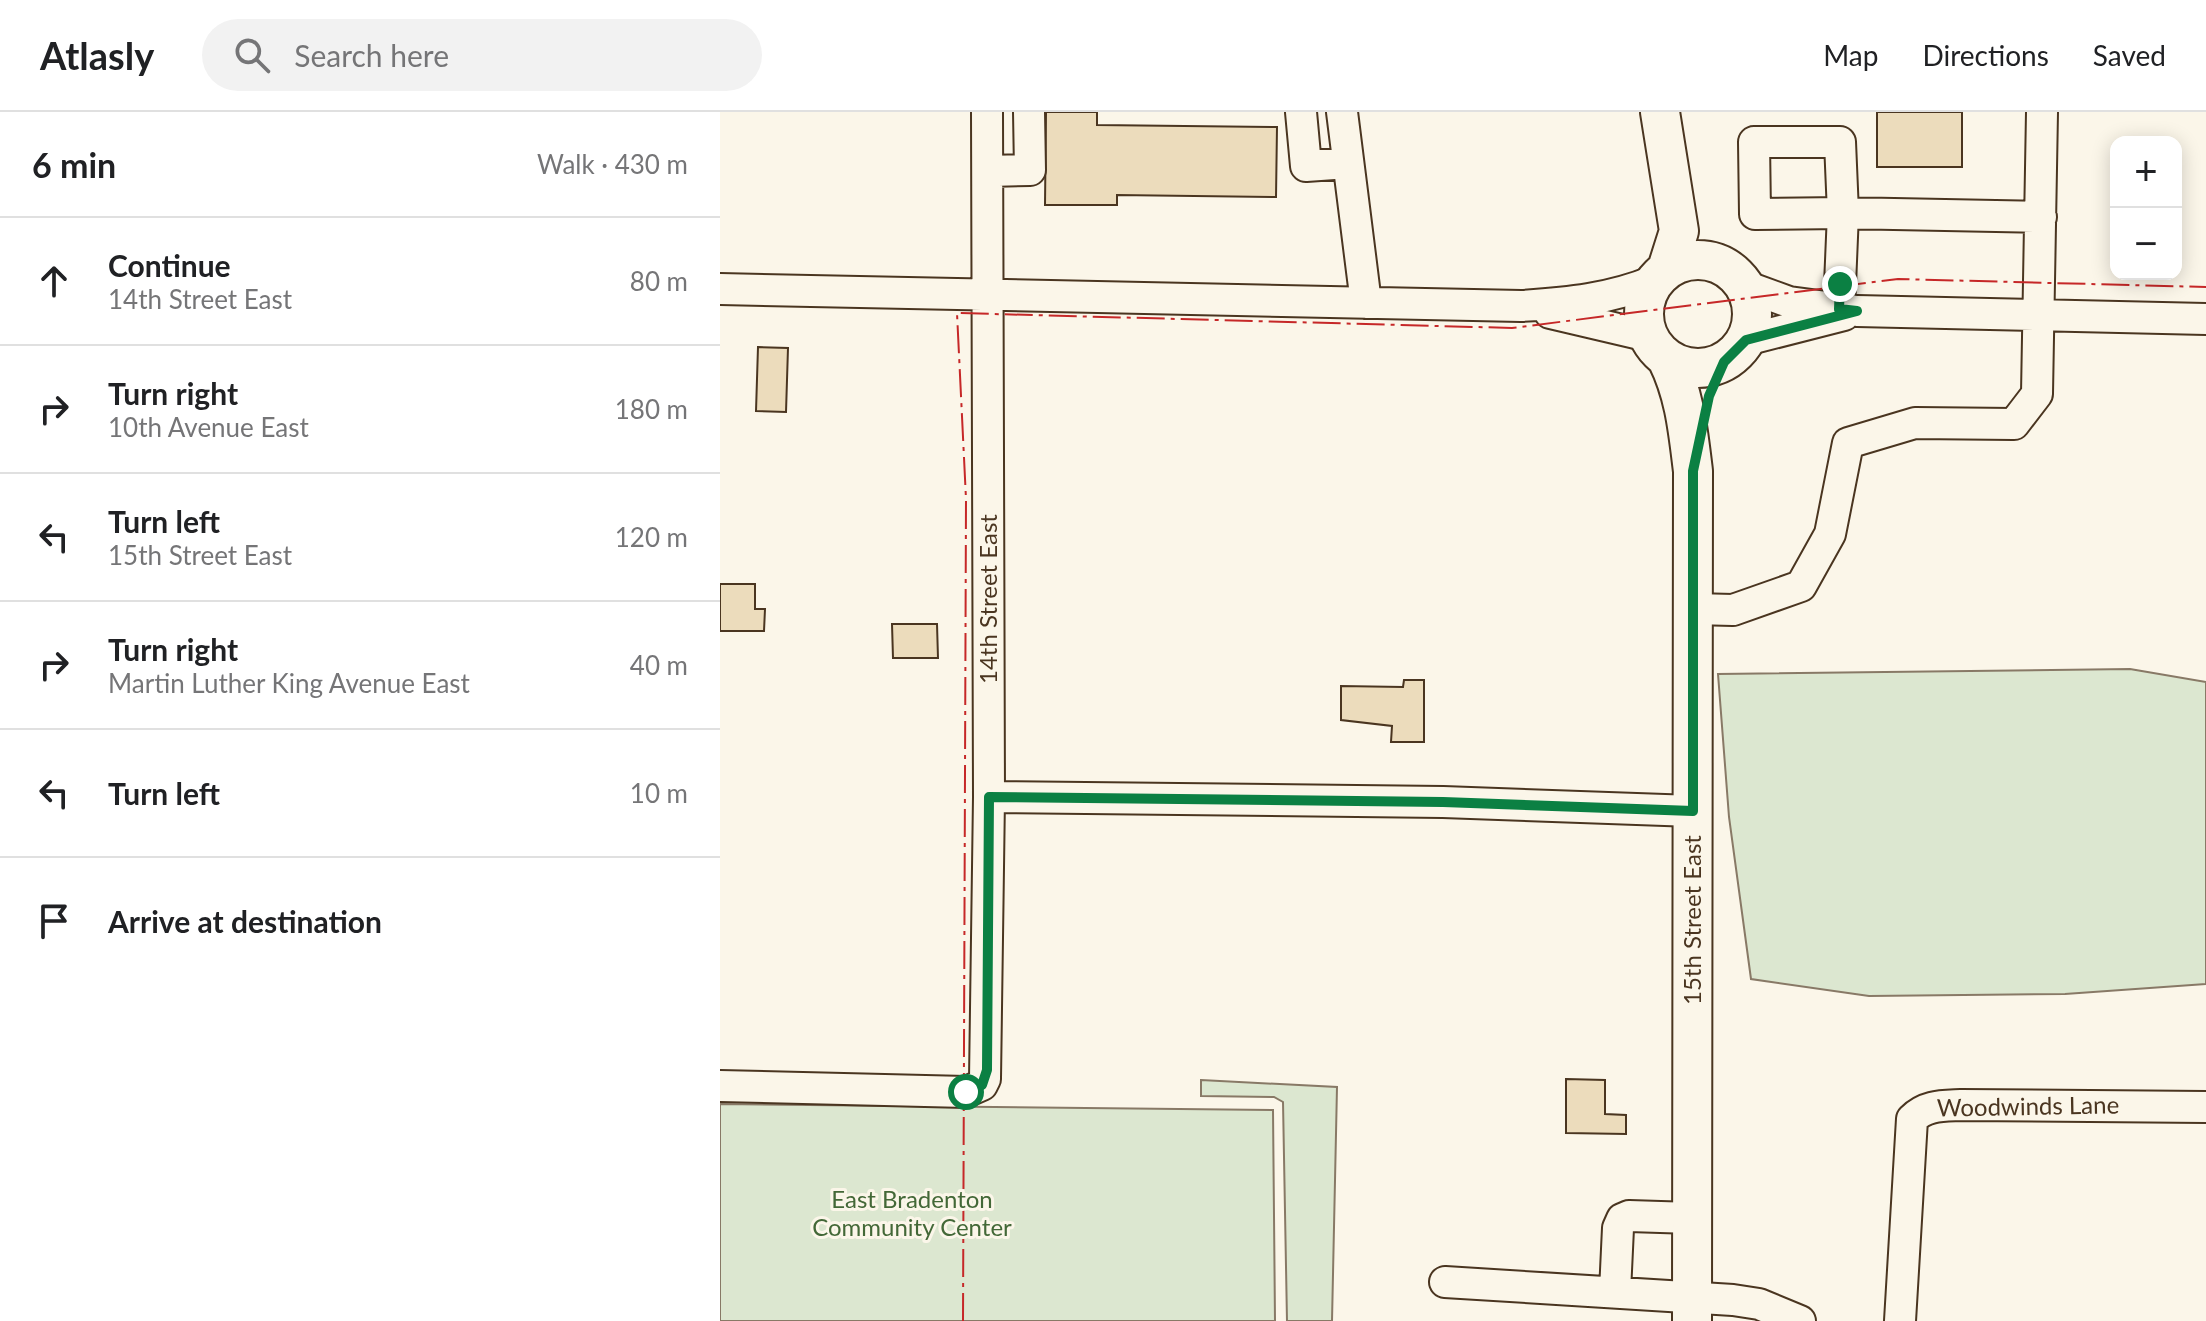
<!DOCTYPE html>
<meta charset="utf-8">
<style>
:root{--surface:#fff;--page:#f2f2f2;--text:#202124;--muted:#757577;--line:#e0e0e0}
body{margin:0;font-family:Lato,sans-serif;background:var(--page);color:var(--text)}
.controls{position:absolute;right:24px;top:24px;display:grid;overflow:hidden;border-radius:16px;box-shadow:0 4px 20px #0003}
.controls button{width:72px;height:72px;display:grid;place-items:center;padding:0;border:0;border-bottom:2px solid var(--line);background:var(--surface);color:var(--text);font:40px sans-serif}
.stop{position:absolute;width:24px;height:24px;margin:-18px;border:6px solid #0b8043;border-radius:50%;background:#fff}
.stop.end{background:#0b8043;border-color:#fff;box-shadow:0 2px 8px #0008}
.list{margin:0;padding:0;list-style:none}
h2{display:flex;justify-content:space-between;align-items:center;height:104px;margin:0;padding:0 32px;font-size:34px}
h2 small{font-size:26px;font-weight:400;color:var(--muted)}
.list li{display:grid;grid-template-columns:52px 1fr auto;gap:24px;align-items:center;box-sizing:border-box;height:128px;padding:0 32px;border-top:2px solid var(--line)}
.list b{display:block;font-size:30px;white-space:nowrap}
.list p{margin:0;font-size:26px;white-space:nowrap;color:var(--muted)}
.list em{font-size:26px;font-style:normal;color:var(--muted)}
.icon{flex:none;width:44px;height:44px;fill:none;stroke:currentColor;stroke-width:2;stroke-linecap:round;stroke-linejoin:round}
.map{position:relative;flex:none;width:1486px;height:1209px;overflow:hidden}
header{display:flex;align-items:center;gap:48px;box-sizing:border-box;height:112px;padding:0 40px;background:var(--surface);border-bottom:2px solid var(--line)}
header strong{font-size:38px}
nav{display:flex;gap:44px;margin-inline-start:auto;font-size:28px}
.search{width:560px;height:72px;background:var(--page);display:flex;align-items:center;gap:20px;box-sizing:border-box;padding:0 28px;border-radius:44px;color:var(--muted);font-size:30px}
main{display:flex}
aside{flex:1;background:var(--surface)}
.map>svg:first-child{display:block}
.green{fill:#dce7d0;stroke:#887966;stroke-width:2}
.building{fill:#ecdcbc;stroke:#4a3520;stroke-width:2}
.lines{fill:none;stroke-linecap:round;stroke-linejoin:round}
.minor-casing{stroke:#4a3520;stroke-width:34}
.major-casing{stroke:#4a3520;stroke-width:42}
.minor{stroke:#fbf6e9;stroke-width:30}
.major{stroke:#fbf6e9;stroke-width:38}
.power{stroke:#c62828;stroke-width:2;stroke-dasharray:28 6 4 6;stroke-linecap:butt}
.route{stroke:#0b8043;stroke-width:10}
.labels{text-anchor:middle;stroke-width:6;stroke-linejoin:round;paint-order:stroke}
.street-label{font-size:24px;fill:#4a3520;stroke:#fbf6e9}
.park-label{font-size:24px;fill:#436837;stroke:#fbf6e9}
</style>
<header>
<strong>Atlasly</strong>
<div class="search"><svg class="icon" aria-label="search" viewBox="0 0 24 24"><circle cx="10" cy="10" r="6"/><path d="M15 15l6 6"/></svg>Search here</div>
<nav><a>Map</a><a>Directions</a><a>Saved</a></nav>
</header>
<main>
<aside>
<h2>6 min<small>Walk · 430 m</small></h2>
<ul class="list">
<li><svg class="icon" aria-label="ahead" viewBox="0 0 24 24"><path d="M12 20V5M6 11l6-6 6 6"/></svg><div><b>Continue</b><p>14th Street East</p></div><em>80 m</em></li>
<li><svg class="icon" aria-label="right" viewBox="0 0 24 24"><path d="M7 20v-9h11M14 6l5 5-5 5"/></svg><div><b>Turn right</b><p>10th Avenue East</p></div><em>180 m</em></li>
<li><svg class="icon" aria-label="left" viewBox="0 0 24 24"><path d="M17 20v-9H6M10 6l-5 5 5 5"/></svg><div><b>Turn left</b><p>15th Street East</p></div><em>120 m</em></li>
<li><svg class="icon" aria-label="right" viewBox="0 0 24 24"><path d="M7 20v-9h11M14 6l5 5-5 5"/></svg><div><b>Turn right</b><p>Martin Luther King Avenue East</p></div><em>40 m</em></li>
<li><svg class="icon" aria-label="left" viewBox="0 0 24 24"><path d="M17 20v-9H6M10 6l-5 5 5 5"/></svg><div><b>Turn left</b></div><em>10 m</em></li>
<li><svg class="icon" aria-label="arrive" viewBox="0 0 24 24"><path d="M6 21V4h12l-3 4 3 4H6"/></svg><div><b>Arrive at destination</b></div></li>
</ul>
</aside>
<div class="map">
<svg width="1486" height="1209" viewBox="0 0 1486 1209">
<rect width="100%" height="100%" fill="#fbf6e9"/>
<path class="green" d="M1410,557L1486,570V872L1345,882L1149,884L1031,867L1009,705L998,562Z
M481,968L617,975L612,1209H567L563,990L554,985L481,984Z
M0,992L553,998L555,1209H0Z"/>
<path class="building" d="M326,0H377V13L557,15L556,85L397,83V93H325Z
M1157,0H1242V55H1157Z
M38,235L68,236L66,300L36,299Z
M0,472H35V497H45L44,519H0Z
M172,512H217L218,546H173Z
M684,568H704V630H671L672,614L621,608V574L683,575Z
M846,967L885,968V1002L906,1003V1022L846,1021Z"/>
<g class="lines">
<defs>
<path id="minor" d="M581,0L586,54L628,51
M622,0L646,191
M1034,30H1120L1123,101L1035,102Z
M268,59L310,58L309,0
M1025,174L1069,190L1137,199L1486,207
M0,177L801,194C848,191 890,187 934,169
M1119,197L1123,101L1321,105
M830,201L928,224
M1026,228L1124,203
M974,497L1013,498L1081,474L1110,422L1128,331L1195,311L1294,312L1317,282L1322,0
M269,685L723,690L973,699
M0,974L246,980L262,973L265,967L269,685L267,0
M725,1170L1013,1188L1039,1192L1080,1209
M895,1180L898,1116L902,1107L909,1104L972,1106
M1180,1209L1192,1007C1206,993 1222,994 1241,993L1486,995"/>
<path id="major" d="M940,0L959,119L947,157
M924 202a54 54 0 1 1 108 0a54 54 0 1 1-108 0Z
M947,247C965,283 968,319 973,359L972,1209"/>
</defs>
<use href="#minor" class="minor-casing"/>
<use href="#major" class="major-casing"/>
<use href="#minor" class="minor"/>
<use href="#major" class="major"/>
<path class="power" d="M243,1209L246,387L237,201L792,216L1178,167L1486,175"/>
</g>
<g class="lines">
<path class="route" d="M246,980L262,973L267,958L269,685L723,690L973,699V359L989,284L1004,250L1026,228L1137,199L1119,197L1120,172"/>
</g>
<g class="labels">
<g class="street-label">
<text transform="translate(269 487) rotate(-90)" y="8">14th Street East</text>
<text transform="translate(973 808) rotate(-90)" y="8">15th Street East</text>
<text transform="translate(1308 995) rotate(-1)" y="8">Woodwinds Lane</text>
</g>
<g class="park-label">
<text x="192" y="1096">East Bradenton<tspan x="192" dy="28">Community Center</tspan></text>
</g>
</g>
</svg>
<div class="controls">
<button>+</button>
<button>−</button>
</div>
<div class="stop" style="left:246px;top:980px"></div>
<div class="stop end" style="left:1120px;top:172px"></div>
</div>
</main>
